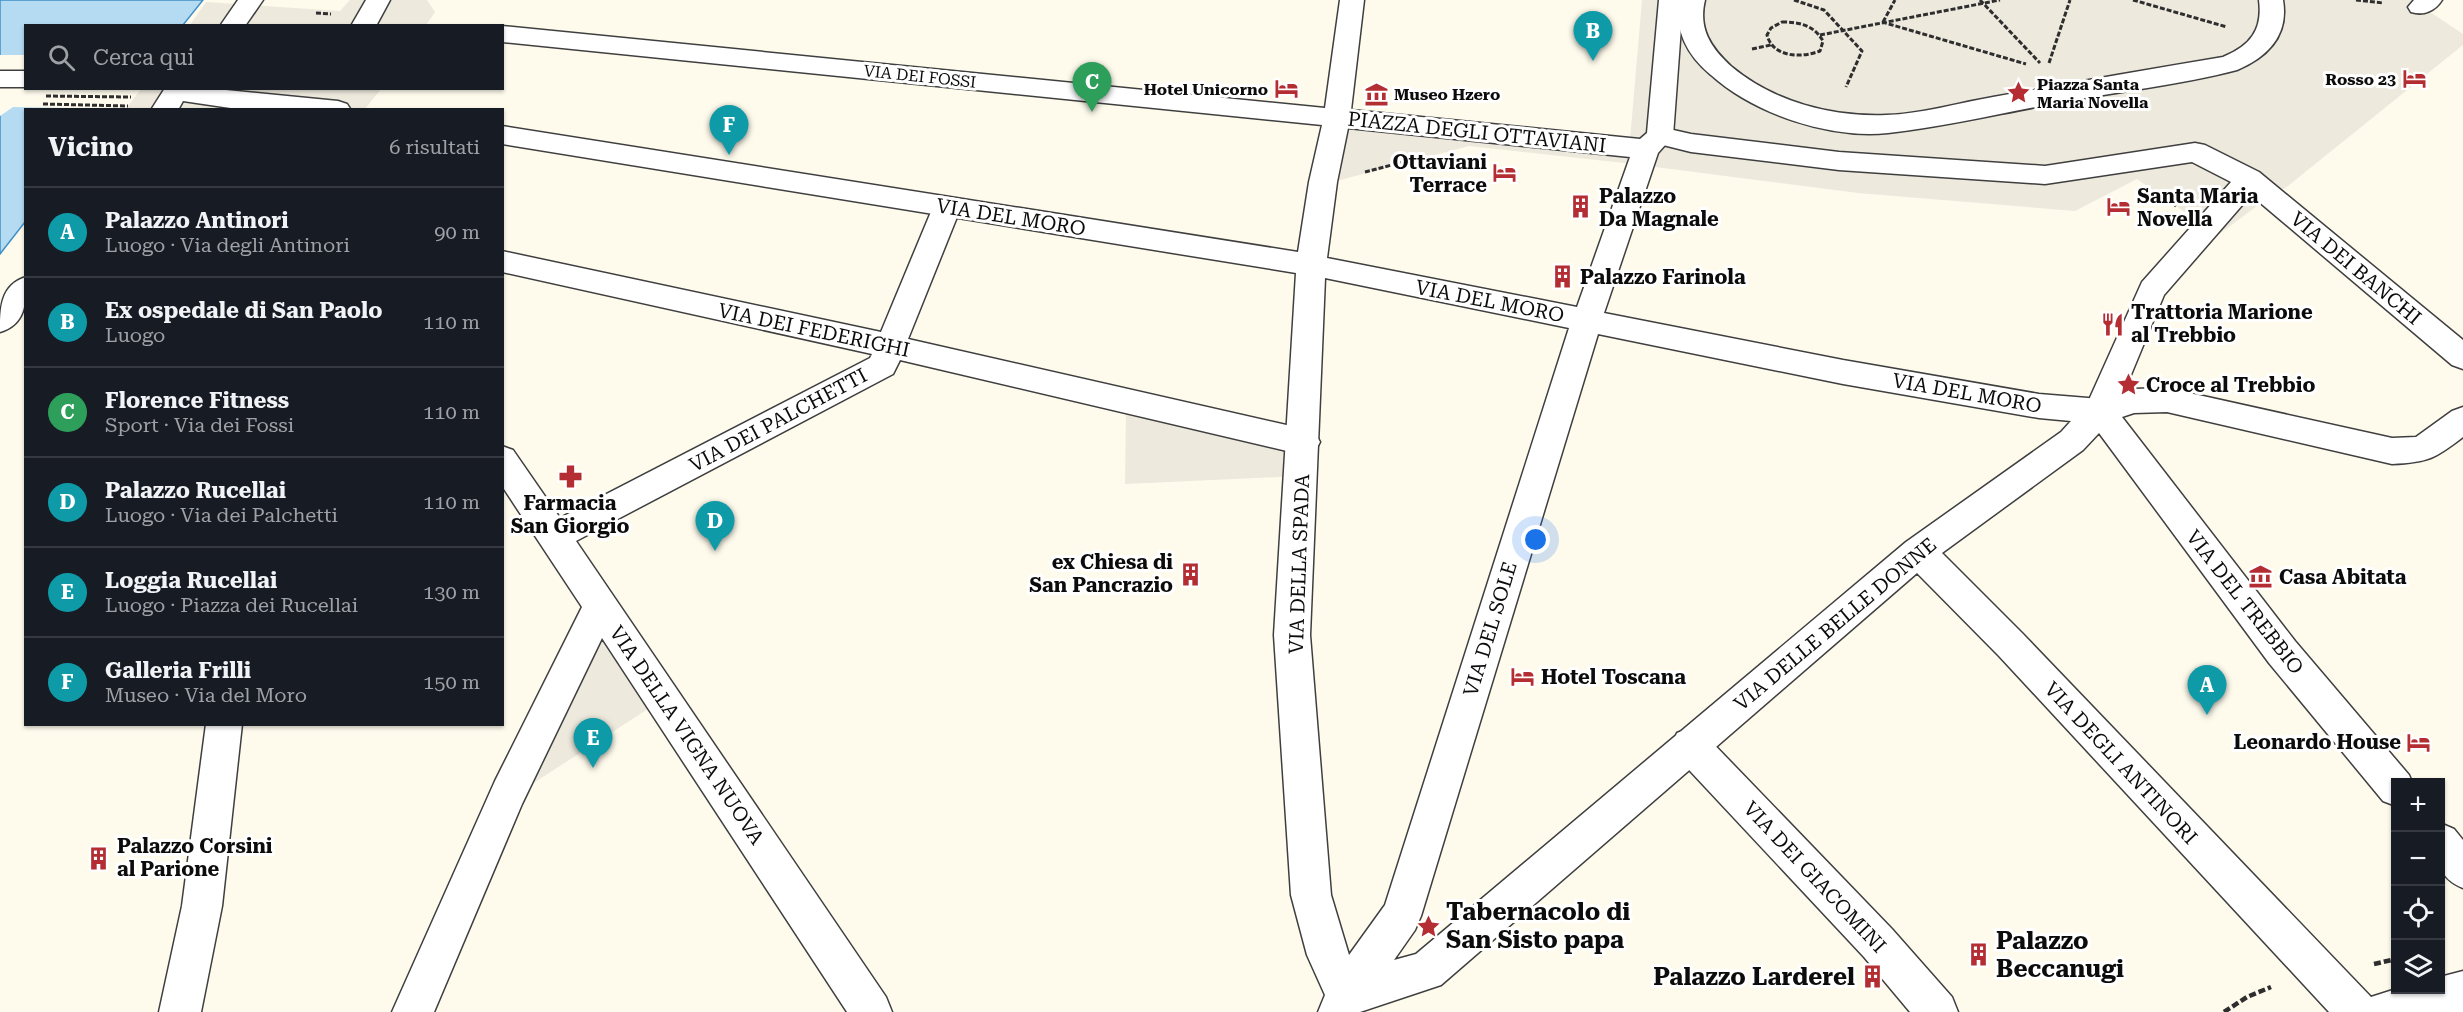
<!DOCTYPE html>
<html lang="it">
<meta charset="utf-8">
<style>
:root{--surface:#171b24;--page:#20242c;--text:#f1f3f6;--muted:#9ea1a6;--line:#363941;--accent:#d59a9e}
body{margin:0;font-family:"Roboto Serif",serif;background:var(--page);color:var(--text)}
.controls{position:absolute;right:18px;bottom:18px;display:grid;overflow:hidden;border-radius:0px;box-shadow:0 2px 4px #0004}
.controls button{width:54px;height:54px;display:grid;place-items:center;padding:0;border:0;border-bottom:2px solid var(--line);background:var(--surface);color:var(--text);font:30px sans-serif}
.you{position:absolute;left:1536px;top:540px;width:21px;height:21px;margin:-15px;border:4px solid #fff;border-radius:50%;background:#1a73e8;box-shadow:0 0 0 9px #1a73e833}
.badge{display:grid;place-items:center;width:39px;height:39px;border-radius:50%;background:var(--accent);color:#fff;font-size:20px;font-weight:700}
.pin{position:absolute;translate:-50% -50px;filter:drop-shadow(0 2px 3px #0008)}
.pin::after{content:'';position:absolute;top:32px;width:21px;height:18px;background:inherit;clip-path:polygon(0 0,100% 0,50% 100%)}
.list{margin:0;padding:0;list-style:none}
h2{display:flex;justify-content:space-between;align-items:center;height:78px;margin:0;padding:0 24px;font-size:26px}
h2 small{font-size:20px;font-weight:400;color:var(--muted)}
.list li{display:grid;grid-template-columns:39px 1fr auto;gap:18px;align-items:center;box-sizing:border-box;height:90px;padding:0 24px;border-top:2px solid var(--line)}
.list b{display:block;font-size:22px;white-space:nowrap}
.list p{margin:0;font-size:20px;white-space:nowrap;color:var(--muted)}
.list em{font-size:20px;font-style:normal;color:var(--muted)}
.icon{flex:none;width:33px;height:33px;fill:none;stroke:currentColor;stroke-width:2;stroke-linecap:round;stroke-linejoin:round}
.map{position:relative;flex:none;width:2463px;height:1012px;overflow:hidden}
.search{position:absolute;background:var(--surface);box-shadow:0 2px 4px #0004;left:24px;top:24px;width:480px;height:66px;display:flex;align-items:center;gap:15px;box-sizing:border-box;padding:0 21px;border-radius:0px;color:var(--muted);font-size:22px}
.panel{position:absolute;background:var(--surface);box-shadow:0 2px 4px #0004;left:24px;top:108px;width:480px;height:618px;border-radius:0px}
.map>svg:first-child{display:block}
.plaza{fill:#ede9dd}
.water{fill:#b5dbf2;stroke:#4090c5;stroke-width:1.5}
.pier{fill:#fefbed}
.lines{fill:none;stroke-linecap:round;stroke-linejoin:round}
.pedestrian-casing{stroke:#3f3f3f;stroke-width:3}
.minor-casing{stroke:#3f3f3f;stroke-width:3}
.path-far1{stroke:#2e2e2e;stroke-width:3;stroke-dasharray:5 2;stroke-linecap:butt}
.path{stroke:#2e2e2e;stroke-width:4.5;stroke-dasharray:7 3;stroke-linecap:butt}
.pedestrian{fill:#fff;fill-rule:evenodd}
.minor{fill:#fff;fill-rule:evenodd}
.labels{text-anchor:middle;stroke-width:6;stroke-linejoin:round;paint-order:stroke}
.far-street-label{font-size:16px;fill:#0c0c0c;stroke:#fff}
.far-poi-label{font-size:16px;font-weight:bold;fill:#0c0c0c;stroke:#fff;text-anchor:end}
.street-label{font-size:20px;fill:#0c0c0c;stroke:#fff}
.poi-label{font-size:20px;font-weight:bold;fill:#0c0c0c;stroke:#fff;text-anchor:start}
.near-poi-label{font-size:24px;font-weight:bold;fill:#0c0c0c;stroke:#fff;text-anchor:start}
</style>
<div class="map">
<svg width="2463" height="1012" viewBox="0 0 2463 1012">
<rect width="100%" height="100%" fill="#fefbed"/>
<path class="plaza" d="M350,0H427L435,12L426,25L189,26L206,2L340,11Z
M1642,0H2412L2463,34V45L2284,189L2269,190L2261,203L2218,235L2137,179L2075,211L1858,193L1624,163L1469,146L1329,183L1337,118L1630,140Z
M141,89H381L365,109L125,110Z
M1126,409L1288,439L1302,476L1125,484Z
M589,606L654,705L515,795Z"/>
<path class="water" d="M0,0H203L183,25L26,26V88L132,89L116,109L26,110L25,222L0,254Z"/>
<path class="pier" d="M0,55H25L26,88H135L120,109L13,107L0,116Z"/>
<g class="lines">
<defs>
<path id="pedestrian" d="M1681,0H1705C1698,29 1711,48 1732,67C1774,102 1832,117 1886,115C1921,114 1958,103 1993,97C2070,83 2146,70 2223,57C2250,46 2263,30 2259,0H2283C2289,35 2268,57 2237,70C2181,85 2120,91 2063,102C2005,112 1946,127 1888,133C1830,139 1754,114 1711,75C1688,56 1673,30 1681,0Z
M2414,0H2442C2435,11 2424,16 2411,12L2408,7Z
M1660,127L1691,134L1839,152L2045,166L2195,143L2205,145L2259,172L2463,340V369L2452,365L2251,195L2164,295L2116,411L2111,420L2100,423L2089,420L2084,411L2142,282L2231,182L2192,162L2045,184L1839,170L1691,152L1651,142L1647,136L1651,130Z
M947,197L957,200L961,207L908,339L1304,429L1315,433L1320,442L1315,451L1304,455L900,360L893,374L576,541L886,997L892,1012H847L602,638L522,804L434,1012H392L495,781L582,607L502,486V446L513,450L560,518L870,358L872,354L502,272V251L881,332L933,207L937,200Z
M206,724H242L222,906L201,1012H159L182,906Z
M1690,728L1703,733L1892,929L1952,997L1958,1012H1910L1864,957L1677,757L1672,745L1677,733Z"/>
<path id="minor" d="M238,0H263L245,26H220Z
M366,0H390L376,26H351Z
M1340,0H1364L1351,110L1640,139L1647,133L1659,0H1683L1673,136L1658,153L1604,313L1843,360L2039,394L2100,399L2134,389L2167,388L2392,438L2416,437L2452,411L2463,407V437C2434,459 2429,462 2392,464L2167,412L2134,413L2122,417L2295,641L2409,775L2412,782H2396V806L2383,801L2269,663L2099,433L2083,450L1942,553L2023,634L2371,997L2396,989L2440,990V977L2463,971V1012H2329L1999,656L1917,573L1441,985L1360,1012H1318L1325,995L1307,955L1291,895L1274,635L1296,273L502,144V126L1298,252L1309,182L1322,125L502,42V26L1325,108ZM1348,128L1630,157L1577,307L1327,258L1337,182ZM1325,278L1569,328L1385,905L1349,955L1331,895L1310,635ZM1598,334L1843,384L2039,418L2071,421L2061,432L1906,542L1416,954L1394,960L1415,930L1421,916Z
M0,71H26V87H0Z
M165,88H206L338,101L347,104L351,110H244L183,101L178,110H151Z
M26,277C26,301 27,324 0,332C0,309 0,285 26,277Z
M2440,823L2454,829L2463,840V888C2431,875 2440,853 2440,823Z"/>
</defs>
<use href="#pedestrian" class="pedestrian-casing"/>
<use href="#minor" class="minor-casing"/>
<path class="path-far1" d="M1794,0L1824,10L1862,51L1846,87
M1980,0L2040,63
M2133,0L2227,27
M2356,0L2383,3
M316,13L331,14
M1782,22C1799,22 1814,25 1823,41L1820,51C1802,58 1773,58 1767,35L1771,28Z
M1882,22L2026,64
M1883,22L1895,0
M1820,35L2000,0
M1752,49L1771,45
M2049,63L2070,0
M46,96L131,97
M43,104L128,106
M1365,172L1407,161
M2158,193L2176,206"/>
<path class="path" d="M2374,964L2396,959
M2224,1012L2247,997L2271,987"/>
<use href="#pedestrian" class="pedestrian"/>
<use href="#minor" class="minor"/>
</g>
<defs>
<symbol id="hotel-bare" viewBox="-9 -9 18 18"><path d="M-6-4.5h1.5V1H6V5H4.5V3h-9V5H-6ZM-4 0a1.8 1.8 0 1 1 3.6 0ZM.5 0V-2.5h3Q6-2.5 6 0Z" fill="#b32d33" stroke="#fff" stroke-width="2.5" paint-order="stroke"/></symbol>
<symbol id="sight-bare" viewBox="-9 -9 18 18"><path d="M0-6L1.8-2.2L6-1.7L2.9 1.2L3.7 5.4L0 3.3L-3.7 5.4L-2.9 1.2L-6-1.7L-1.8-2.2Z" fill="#b32d33" stroke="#fff" stroke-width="2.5" paint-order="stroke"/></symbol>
<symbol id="museum-bare" viewBox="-9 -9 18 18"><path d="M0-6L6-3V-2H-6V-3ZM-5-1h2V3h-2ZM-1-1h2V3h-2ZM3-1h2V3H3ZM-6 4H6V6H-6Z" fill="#b32d33" stroke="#fff" stroke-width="2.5" paint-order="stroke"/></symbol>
<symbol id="building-bare" viewBox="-9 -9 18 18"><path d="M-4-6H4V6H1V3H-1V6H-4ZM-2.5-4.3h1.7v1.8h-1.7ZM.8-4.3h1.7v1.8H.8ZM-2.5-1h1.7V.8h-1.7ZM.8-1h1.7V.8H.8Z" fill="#b32d33" stroke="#fff" stroke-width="2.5" paint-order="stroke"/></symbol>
<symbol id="restaurant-bare" viewBox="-9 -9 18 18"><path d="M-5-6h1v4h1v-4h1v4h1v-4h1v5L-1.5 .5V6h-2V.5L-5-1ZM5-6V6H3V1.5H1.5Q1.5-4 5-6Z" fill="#b32d33" stroke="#fff" stroke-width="2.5" paint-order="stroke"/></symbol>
<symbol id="pharmacy-bare" viewBox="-9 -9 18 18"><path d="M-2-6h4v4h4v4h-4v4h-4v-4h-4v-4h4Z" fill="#b32d33" stroke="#fff" stroke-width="2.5" paint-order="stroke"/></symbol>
</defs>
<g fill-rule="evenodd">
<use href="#hotel-bare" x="2398" y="62" width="33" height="33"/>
<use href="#hotel-bare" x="1270" y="72" width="33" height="33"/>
<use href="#sight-bare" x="2002" y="76" width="33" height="33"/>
<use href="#museum-bare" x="1360" y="78" width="33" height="33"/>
<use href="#hotel-bare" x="1488" y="156" width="33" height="33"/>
<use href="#building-bare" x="1564" y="190" width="33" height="33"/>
<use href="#hotel-bare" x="2102" y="190" width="33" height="33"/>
<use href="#building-bare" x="1546" y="260" width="33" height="33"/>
<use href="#restaurant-bare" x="2096" y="308" width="33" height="33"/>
<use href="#sight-bare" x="2112" y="368" width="33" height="33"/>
<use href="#pharmacy-bare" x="554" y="460" width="33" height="33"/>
<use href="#building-bare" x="1174" y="558" width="33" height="33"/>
<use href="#museum-bare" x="2244" y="560" width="33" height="33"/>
<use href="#hotel-bare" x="1506" y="660" width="33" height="33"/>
<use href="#hotel-bare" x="2402" y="726" width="33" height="33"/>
<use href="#building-bare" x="82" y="842" width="33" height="33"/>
<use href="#sight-bare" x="1412" y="910" width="33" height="33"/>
<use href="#building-bare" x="1962" y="938" width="33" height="33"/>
<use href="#building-bare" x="1856" y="960" width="33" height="33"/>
</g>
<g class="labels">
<g class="far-street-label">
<text transform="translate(920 76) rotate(6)" y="6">VIA DEI FOSSI</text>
</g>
<g class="far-poi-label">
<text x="2396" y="85">Rosso 23</text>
<text x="2037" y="90" text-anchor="start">Piazza Santa<tspan x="2037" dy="18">Maria Novella</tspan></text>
<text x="1268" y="95">Hotel Unicorno</text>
<text x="1394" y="100" text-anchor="start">Museo Hzero</text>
</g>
<g class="street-label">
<text transform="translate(1477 132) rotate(6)" y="7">PIAZZA DEGLI OTTAVIANI</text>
<text transform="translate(1011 217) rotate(9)" y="7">VIA DEL MORO</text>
<text transform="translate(2356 268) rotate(40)" y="7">VIA DEI BANCHI</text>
<text transform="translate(1490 301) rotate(11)" y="7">VIA DEL MORO</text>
<text transform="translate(814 330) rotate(12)" y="7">VIA DEI FEDERIGHI</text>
<text transform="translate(1967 393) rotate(10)" y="7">VIA DEL MORO</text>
<text transform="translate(778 420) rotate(-28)" y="7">VIA DEI PALCHETTI</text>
<text transform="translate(1299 564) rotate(-88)" y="7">VIA DELLA SPADA</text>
<text transform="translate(2245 602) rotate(52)" y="7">VIA DEL TREBBIO</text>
<text transform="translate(1835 624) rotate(-40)" y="7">VIA DELLE BELLE DONNE</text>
<text transform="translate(1490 629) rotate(-73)" y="7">VIA DEL SOLE</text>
<text transform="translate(687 735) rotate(56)" y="7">VIA DELLA VIGNA NUOVA</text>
<text transform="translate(2121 763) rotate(47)" y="7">VIA DEGLI ANTINORI</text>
<text transform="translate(1815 877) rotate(47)" y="7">VIA DEI GIACOMINI</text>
</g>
<g class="poi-label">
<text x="1487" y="169" text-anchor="end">Ottaviani<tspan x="1487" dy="23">Terrace</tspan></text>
<text x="1599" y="203">Palazzo<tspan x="1599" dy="23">Da Magnale</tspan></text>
<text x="2137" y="203">Santa Maria<tspan x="2137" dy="23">Novella</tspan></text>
<text x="1580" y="284">Palazzo Farinola</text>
<text x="2131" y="319">Trattoria Marione<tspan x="2131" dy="23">al Trebbio</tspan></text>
<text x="2146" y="392">Croce al Trebbio</text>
<text x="570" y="510" text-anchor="middle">Farmacia<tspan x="570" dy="23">San Giorgio</tspan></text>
<text x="1173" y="569" text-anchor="end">ex Chiesa di<tspan x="1173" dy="23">San Pancrazio</tspan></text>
<text x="2279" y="584">Casa Abitata</text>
<text x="1541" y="684">Hotel Toscana</text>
<text x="2401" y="749" text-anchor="end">Leonardo House</text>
<text x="117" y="853">Palazzo Corsini<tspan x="117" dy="23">al Parione</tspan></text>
</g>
<g class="near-poi-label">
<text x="1446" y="920">Tabernacolo di<tspan x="1446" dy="28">San Sisto papa</tspan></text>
<text x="1996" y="949">Palazzo<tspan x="1996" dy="28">Beccanugi</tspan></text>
<text x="1855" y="985" text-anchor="end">Palazzo Larderel</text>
</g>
</g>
</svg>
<div class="controls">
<button>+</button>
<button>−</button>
<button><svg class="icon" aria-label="locate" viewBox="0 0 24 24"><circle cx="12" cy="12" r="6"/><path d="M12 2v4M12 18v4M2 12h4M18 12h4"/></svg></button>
<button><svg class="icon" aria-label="layers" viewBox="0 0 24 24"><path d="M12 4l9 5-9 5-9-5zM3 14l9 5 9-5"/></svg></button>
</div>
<div class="you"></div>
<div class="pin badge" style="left:2207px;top:715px;background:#0f9aa8">A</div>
<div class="pin badge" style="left:1593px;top:61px;background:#0f9aa8">B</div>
<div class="pin badge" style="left:1092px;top:112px;background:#2e9e5b">C</div>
<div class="pin badge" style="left:715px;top:551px;background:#0f9aa8">D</div>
<div class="pin badge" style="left:593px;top:768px;background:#0f9aa8">E</div>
<div class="pin badge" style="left:729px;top:155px;background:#0f9aa8">F</div>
<div class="search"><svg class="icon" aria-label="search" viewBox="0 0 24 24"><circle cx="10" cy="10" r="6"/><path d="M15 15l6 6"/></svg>Cerca qui</div>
<section class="panel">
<h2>Vicino<small>6 risultati</small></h2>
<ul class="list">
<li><span class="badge" style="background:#0f9aa8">A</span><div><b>Palazzo Antinori</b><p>Luogo · Via degli Antinori</p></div><em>90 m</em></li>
<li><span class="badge" style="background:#0f9aa8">B</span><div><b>Ex ospedale di San Paolo</b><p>Luogo</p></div><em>110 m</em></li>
<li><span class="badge" style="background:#2e9e5b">C</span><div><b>Florence Fitness</b><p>Sport · Via dei Fossi</p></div><em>110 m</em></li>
<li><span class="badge" style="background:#0f9aa8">D</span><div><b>Palazzo Rucellai</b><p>Luogo · Via dei Palchetti</p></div><em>110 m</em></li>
<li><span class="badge" style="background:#0f9aa8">E</span><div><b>Loggia Rucellai</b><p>Luogo · Piazza dei Rucellai</p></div><em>130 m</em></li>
<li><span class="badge" style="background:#0f9aa8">F</span><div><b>Galleria Frilli</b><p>Museo · Via del Moro</p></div><em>150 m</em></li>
</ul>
</section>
</div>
